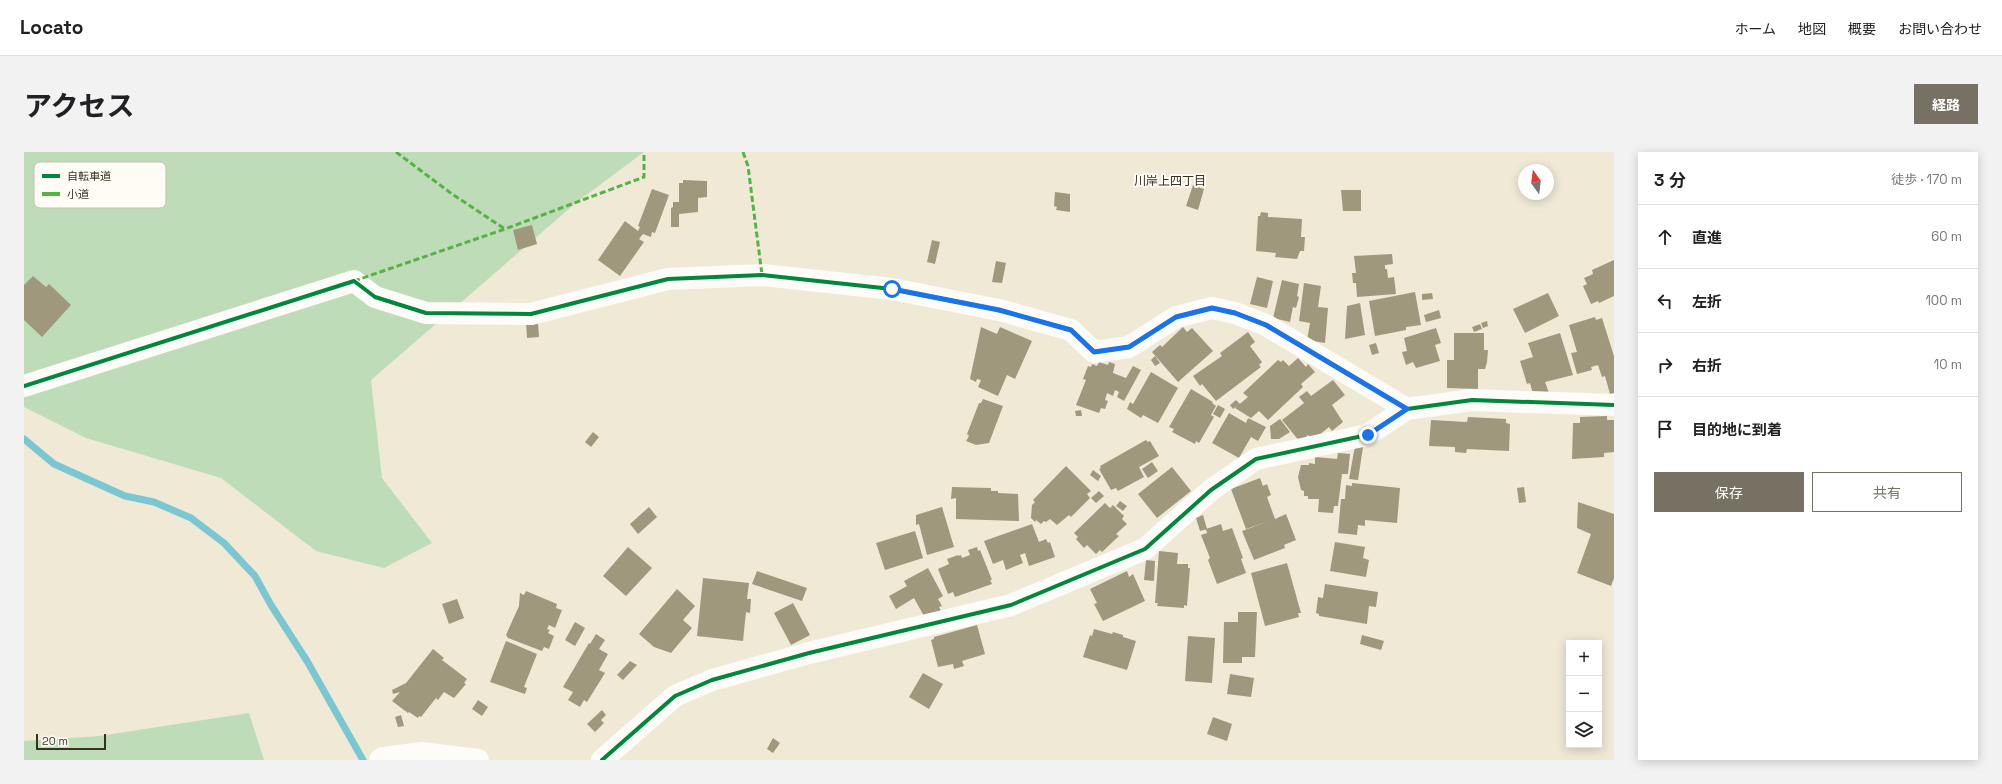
<!DOCTYPE html>
<html lang="ja">
<meta charset="utf-8">
<style>
:root{--surface:#fff;--page:#f2f2f2;--text:#202124;--muted:#757577;--line:#e0e0e0;--accent:#767162}
body{margin:0;font-family:"Space Grotesk","Noto Sans JP",sans-serif;background:var(--page);color:var(--text)}
.controls{position:absolute;right:12px;bottom:12px;display:grid;overflow:hidden;border-radius:0px;box-shadow:0 2px 10px #0003}
.controls button{width:36px;height:36px;display:grid;place-items:center;padding:0;border:0;border-bottom:1px solid var(--line);background:var(--surface);color:var(--text);font:20px sans-serif}
.compass{position:absolute;left:1494px;top:12px;width:36px;height:36px;border-radius:50%;background:var(--surface);box-shadow:0 2px 10px #0003;rotate:346deg}
.scale{position:absolute;left:12px;bottom:10px;width:70px;box-sizing:border-box;padding-left:4px;border:2px solid #353123;border-top:0;font-size:11px;line-height:14px;white-space:nowrap;color:#353123;-webkit-text-stroke:3px #fefcf5;paint-order:stroke}
.stop{position:absolute;width:12px;height:12px;margin:-9px;border:3px solid #1a73e8;border-radius:50%;background:#fff}
.stop.end{background:#1a73e8;border-color:#fff;box-shadow:0 1px 4px #0008}
.list{margin:0;padding:0;list-style:none}
h2{display:flex;justify-content:space-between;align-items:center;height:52px;margin:0;padding:0 16px;font-size:17px}
h2 small{font-size:13px;font-weight:400;color:var(--muted)}
.list li{display:grid;grid-template-columns:26px 1fr auto;gap:12px;align-items:center;box-sizing:border-box;height:64px;padding:0 16px;border-top:1px solid var(--line)}
.list b{display:block;font-size:15px;white-space:nowrap}
.list em{font-size:13px;font-style:normal;color:var(--muted)}
.actions{display:flex;gap:8px;padding:12px 16px}
.actions a{flex:1;padding:9px 0;border:1px solid var(--accent);border-radius:0px;text-align:center;font-size:14px;color:var(--accent)}
.actions .main{background:var(--accent);color:#fff}
.icon{flex:none;width:22px;height:22px;fill:none;stroke:currentColor;stroke-width:2;stroke-linecap:round;stroke-linejoin:round}
.map{position:relative;flex:none;width:1590px;height:608px;overflow:hidden;border-radius:0px}
header{display:flex;align-items:center;gap:24px;box-sizing:border-box;height:56px;padding:0 20px;background:var(--surface);border-bottom:1px solid var(--line)}
header strong{font-size:19px}
nav{display:flex;gap:22px;margin-inline-start:auto;font-size:14px}
.intro{display:flex;align-items:center;justify-content:space-between;box-sizing:border-box;height:96px;padding:0 24px}
h1{margin:0;font-size:28px}
.button{padding:10px 18px;border-radius:0px;background:var(--accent);color:#fff;font-size:14px;font-weight:700}
main{display:flex;gap:24px;padding:0 24px}
aside{flex:1;background:var(--surface);border-radius:0px;box-shadow:0 2px 10px #0003}
.map>svg:first-child{display:block}
.green{fill:#bedcb7}
.lines{fill:none;stroke-linecap:round;stroke-linejoin:round}
.stream{stroke:#7ac7d1;stroke-width:7}
.building{fill:#9f987d}
.minor{stroke:#fdfcf9;stroke-width:22}
.quiet{stroke:#56b245;stroke-width:3;stroke-dasharray:6 3;stroke-linecap:butt}
.cycleway-casing{stroke:#fefcf5;stroke-width:6}
.cycleway{stroke:#00873e;stroke-width:4}
.route{stroke:#1a73e8;stroke-width:5}
.labels{text-anchor:middle;stroke-width:4;stroke-linejoin:round;paint-order:stroke}
.neighbourhood-label{font-size:12px;fill:#353123;stroke:#fefcf5}
.key{fill:#fefcf5;stroke:#c2bfb6;stroke-width:1}
.key-label{font-size:11px;fill:#353123}
</style>
<header>
<strong>Locato</strong>
<nav><a>ホーム</a><a>地図</a><a>概要</a><a>お問い合わせ</a></nav>
</header>
<div class="intro"><h1>アクセス</h1><a class="button">経路</a></div>
<main>
<div class="map">
<svg width="1590" height="608" viewBox="0 0 1590 608">
<rect width="100%" height="100%" fill="#f0e9d6"/>
<path class="green" d="M0,0H620L553,50L347,228L358,326L408,391L360,416L292,399L197,326L62,286L0,255Z
M225,561L240,608H0V589L75,584Z"/>
<g class="lines">
<path class="stream" d="M0,287L30,312L101,344L130,350L167,366L200,391L231,424L247,453L283,509L339,608"/>
</g>
<path class="building" d="M659,28L683,29V45L674,46V60L655,62V75H647V56L649,55V50H655V31H659Z
M1169,33L1180,37L1174,58L1162,54Z
M628,37L645,43L631,81L628,80L627,85L619,82L615,87L620,90L596,124L574,108L601,69L614,79L616,75L614,74Z
M1317,38H1337V59H1319Z
M1031,40L1046,42V60L1032,58L1033,55L1030,54Z
M1237,60L1244,61V65L1278,67L1277,85H1281L1280,99H1276L1273,107L1251,105L1252,101L1232,99L1234,64H1236Z
M508,73L513,92L494,98L489,78Z
M908,88L916,90L911,112L903,110Z
M1368,102L1369,112L1361,113V117H1363L1364,126L1370,125L1372,142L1333,145L1332,131H1329L1328,121H1332L1330,104Z
M1590,108V144L1575,151L1574,149L1567,152L1559,134L1563,132L1560,126L1569,122L1568,118Z
M972,109L982,111L978,131L968,130Z
M9,124L22,135L25,132L47,153L18,185L0,168V133Z
M1233,125L1249,129L1243,156L1226,152Z
M1258,128L1275,132L1273,144L1275,145L1272,156L1269,155L1266,170L1249,166Z
M1280,131L1297,134L1294,155L1304,156L1301,191L1283,188L1286,171L1275,169Z
M1391,140L1397,173L1382,175V178L1351,184L1345,149Z
M1408,141L1409,147L1398,148V142Z
M1524,141L1535,164L1501,181L1489,157Z
M1336,151L1341,183L1321,187L1323,154Z
M1415,158L1417,166L1402,170L1400,163Z
M1571,165L1572,168L1578,166L1590,204V241L1586,242L1581,224L1578,225L1574,213L1567,215L1568,218L1553,222L1547,201L1553,200L1545,173Z
M1463,169L1464,174L1459,176L1457,171Z
M502,170H514L515,185L503,186Z
M1456,172L1458,177L1450,180L1448,175Z
M957,175L973,182L976,175L1008,189L991,227L983,223L974,244L954,235L957,228L953,227L952,230L946,227Z
M1159,175L1163,180L1168,176L1189,199L1154,230L1128,200L1136,193L1138,195Z
M1412,176L1417,191L1411,193L1416,209L1392,216L1389,210L1382,213L1378,200L1383,199L1380,186Z
M1224,180L1231,190L1226,194L1238,210L1235,213L1237,215L1192,249L1178,232L1176,234L1169,224L1198,204L1196,201Z
M1430,181H1460V198H1464L1463,210L1461,217H1454V237L1423,236V208H1430Z
M1536,181L1549,223L1521,230L1525,241L1509,242L1506,231L1503,232L1496,209L1509,205L1504,191Z
M1352,191L1355,201L1348,203L1345,193Z
M1131,204L1136,211L1131,214L1127,208Z
M1274,206L1282,215L1284,212L1291,220L1277,232L1279,235L1244,268L1235,259L1227,266L1211,256L1224,245L1219,241L1254,208L1257,210L1259,208L1265,214Z
M1075,210L1084,213L1085,210L1091,212L1089,221L1102,226L1109,214L1117,218L1100,249L1093,245L1095,240L1091,238L1089,244L1083,241L1081,248L1084,249L1081,257L1077,256L1075,261L1052,253L1062,228L1059,227L1064,214L1067,215L1068,212L1073,214Z
M1127,220L1154,236L1134,271L1119,263L1117,266L1103,257L1106,250L1109,252Z
M1309,228L1321,243L1308,253L1319,270L1308,279L1305,275L1289,288L1284,283L1276,290L1258,268L1280,251L1275,245L1283,239L1287,244Z
M1167,237L1189,250L1188,251L1192,254L1187,263L1190,265L1175,291L1172,289L1171,292L1148,280L1150,277L1145,275Z
M959,247L979,254L965,291L952,293L942,289L945,284L943,282L955,251H957Z
M1212,248L1216,252L1209,257L1206,253Z
M1194,253L1201,257L1196,266L1189,262Z
M1057,258L1058,264H1052L1051,259Z
M1205,261L1222,271L1224,266L1242,275L1234,289L1227,285L1215,306L1188,291Z
M1583,264V268H1590V300L1580,301V305L1548,307L1549,271H1556V265Z
M1444,265L1482,267V271L1486,272L1485,299L1443,297L1442,301L1431,300V295L1405,294L1407,268L1443,270Z
M1256,267L1266,280L1255,287H1247L1246,274Z
M569,280L575,285L567,295L561,290Z
M1122,288L1124,290L1126,289L1135,304L1115,315L1120,325L1094,339L1092,336L1087,338L1075,317L1077,316L1076,314Z
M1331,294L1339,295L1334,328L1325,327Z
M1314,301L1326,302L1324,322H1318L1314,354H1310L1309,361L1294,360L1295,347H1284V344H1280V339L1277,338L1274,325L1277,313H1285V311L1291,312V305L1313,307Z
M1128,310L1134,319L1124,326L1118,317Z
M1042,314L1067,339L1063,342L1066,346L1047,365L1045,363L1033,373L1026,367L1022,370L1020,369L1017,372L1012,368L1011,370L1007,366L1008,353L1011,350L1009,348Z
M1148,315L1167,339L1133,366L1114,342Z
M1069,318L1077,324L1074,329L1066,323Z
M1236,326L1239,334L1243,332L1247,343L1243,345L1251,367L1262,362L1272,388L1260,393L1261,396L1230,408L1218,379L1245,369L1222,377L1207,337Z
M1328,331L1376,336L1373,371L1341,368V374L1334,373L1333,383L1314,381L1317,347H1321L1322,333L1328,334Z
M928,335L967,336V339H974V341L994,342L995,369L932,367V346L927,347Z
M1500,335L1502,350L1495,351L1493,336Z
M1075,339L1080,344L1072,351L1067,346Z
M1096,349L1103,354L1099,359L1092,354Z
M1554,350L1590,362V426L1587,434L1553,421L1567,382L1553,376Z
M1081,351L1086,356L1089,353L1100,364L1098,367L1103,372L1092,382L1095,384L1078,400L1076,398L1072,402L1063,393L1060,396L1052,387L1054,385L1050,381Z
M625,355L633,365L614,382L606,372Z
M918,355L930,395L903,403L895,372L892,373V363Z
M1179,363L1183,377L1176,379L1172,366Z
M1008,372L1015,390L1022,387L1024,391L1026,390L1031,405L1005,414L1001,401L996,403L999,411L982,418L979,408L969,412L960,389Z
M1197,372L1199,379L1208,376L1219,406L1217,407L1222,421L1193,432L1184,408L1186,406L1177,383L1183,381L1182,377Z
M891,379L899,406L861,418L852,391Z
M1311,390L1341,395L1339,406L1345,408L1342,425L1306,419Z
M604,395L628,416L602,444L579,424Z
M953,395L954,399L956,398L968,428H966L968,432L931,445L929,440L924,442L914,417L925,412L923,407L934,403V404L937,403L938,406L946,403L944,398Z
M1135,399L1154,401L1153,412H1164V416H1166L1163,454L1160,453V456L1133,454L1134,451H1131Z
M1122,408L1131,409L1130,429L1120,428Z
M1263,411L1277,461H1274L1275,465L1241,474L1227,421Z
M904,416L919,444L914,447L918,454L915,455L917,459L900,464L890,446L872,457L865,444L883,434L880,429Z
M733,419L783,436L778,449L728,432Z
M1103,419L1105,425L1109,422L1121,449L1079,469L1070,452L1073,451L1066,437Z
M679,426L725,431L723,447H727L726,461L722,460L719,489L673,484Z
M1301,432L1354,440L1352,455L1345,454L1343,472L1295,464V462L1292,461L1294,445L1299,446Z
M653,437L671,454L659,468L668,476L647,501L630,495L615,482Z
M502,439L533,452L532,456L538,458L531,476L525,473L523,477L526,478L524,481L530,484L525,497L520,495L518,499L484,486L482,483L495,454L496,441L500,443Z
M433,447L440,466L425,472L418,452Z
M769,451L786,483L767,493L750,461Z
M1214,460H1233L1231,505H1218V511H1199L1200,470H1214Z
M551,470L561,476L551,494L541,488Z
M953,473L961,502L938,509L940,514L930,517L929,512L914,515L907,488L910,487V485Z
M1070,477L1088,482L1089,480L1099,483V485L1112,489L1103,518L1059,505L1066,483L1068,484Z
M572,482L581,488L575,497L584,502L575,518L581,521L563,550L560,548L556,555L544,548L549,540L539,535L565,491L566,492Z
M1338,483L1360,489L1357,498L1336,492Z
M1164,484L1191,486L1188,531L1161,529Z
M482,489L513,502L500,535L503,536L501,542L466,530Z
M409,497L420,506L418,508L443,527L440,531L442,532L430,546L420,540L414,548L412,546L397,565L395,564L394,566L385,560L384,561L368,549L376,540L369,542L368,538L382,531Z
M606,509L613,513L599,528L593,523Z
M899,521L919,532L905,557L885,545Z
M1206,522L1230,526L1227,545L1203,542Z
M454,548L464,555L458,564L448,557Z
M578,558L582,563L577,568L580,571L571,580L563,572Z
M377,563L380,574L374,575L371,565Z
M1189,565L1208,572L1203,589L1183,582Z
M749,586L756,591L749,601L743,597Z"/>
<g class="lines">
<path class="minor" d="M0,234L330,129L351,145L402,161L507,162L644,127L738,123L868,137L975,158L1047,178L1070,200L1105,195L1152,165L1188,156L1211,161L1242,173L1383,257
M356,608L359,606L398,601L454,608
M578,608L651,544L688,528L785,501L987,453L1121,397L1187,338L1232,307L1343,283L1383,257L1448,248L1590,253"/>
<path class="quiet" d="M372,0L428,42L481,77
M719,0L724,14L738,123
M330,129L481,77L620,25V0"/>
<defs>
<path id="cycleway" d="M0,234L330,129L351,145L402,161L507,162L644,127L738,123L868,137L975,158L1047,178L1070,200L1105,195L1152,165L1188,156L1211,161L1242,173L1383,257
M578,608L651,544L688,528L785,501L987,453L1121,397L1187,338L1232,307L1343,283L1383,257L1448,248L1590,253"/>
</defs>
<use href="#cycleway" class="cycleway-casing"/>
<use href="#cycleway" class="cycleway"/>
</g>
<g class="lines">
<path class="route" d="M868,137L975,158L1047,178L1070,200L1105,195L1152,165L1188,156L1211,161L1242,173L1383,257L1344,283"/>
</g>
<g class="labels">
<g class="neighbourhood-label">
<text x="1146" y="33">川岸上四丁目</text>
</g>
</g>
<rect x="10" y="10" width="132" height="46" rx="6" class="key"/>
<rect x="18" y="22" width="18" height="4" fill="#00873e"/>
<rect x="18" y="40" width="18" height="4" fill="#56b245"/>
<g class="key-label">
<text x="43" y="28">自転車道</text>
<text x="43" y="46">小道</text>
</g>
</svg>
<div class="controls">
<button>+</button>
<button>−</button>
<button><svg class="icon" aria-label="layers" viewBox="0 0 24 24"><path d="M12 4l9 5-9 5-9-5zM3 14l9 5 9-5"/></svg></button>
</div>
<svg class="compass" viewBox="-18 -18 36 36"><path d="M0-13l5 13h-10z" fill="#e53935"/><path d="M0 13l5-13h-10z" fill="#757577"/></svg>
<div class="scale">20 m</div>
<div class="stop" style="left:868px;top:137px"></div>
<div class="stop end" style="left:1344px;top:283px"></div>
</div>
<aside>
<h2>3 分<small>徒歩 · 170 m</small></h2>
<ul class="list">
<li><svg class="icon" aria-label="ahead" viewBox="0 0 24 24"><path d="M12 20V5M6 11l6-6 6 6"/></svg><div><b>直進</b></div><em>60 m</em></li>
<li><svg class="icon" aria-label="left" viewBox="0 0 24 24"><path d="M17 20v-9H6M10 6l-5 5 5 5"/></svg><div><b>左折</b></div><em>100 m</em></li>
<li><svg class="icon" aria-label="right" viewBox="0 0 24 24"><path d="M7 20v-9h11M14 6l5 5-5 5"/></svg><div><b>右折</b></div><em>10 m</em></li>
<li><svg class="icon" aria-label="arrive" viewBox="0 0 24 24"><path d="M6 21V4h12l-3 4 3 4H6"/></svg><div><b>目的地に到着</b></div></li>
</ul>
<div class="actions"><a class="main">保存</a><a>共有</a></div>
</aside>
</main>
